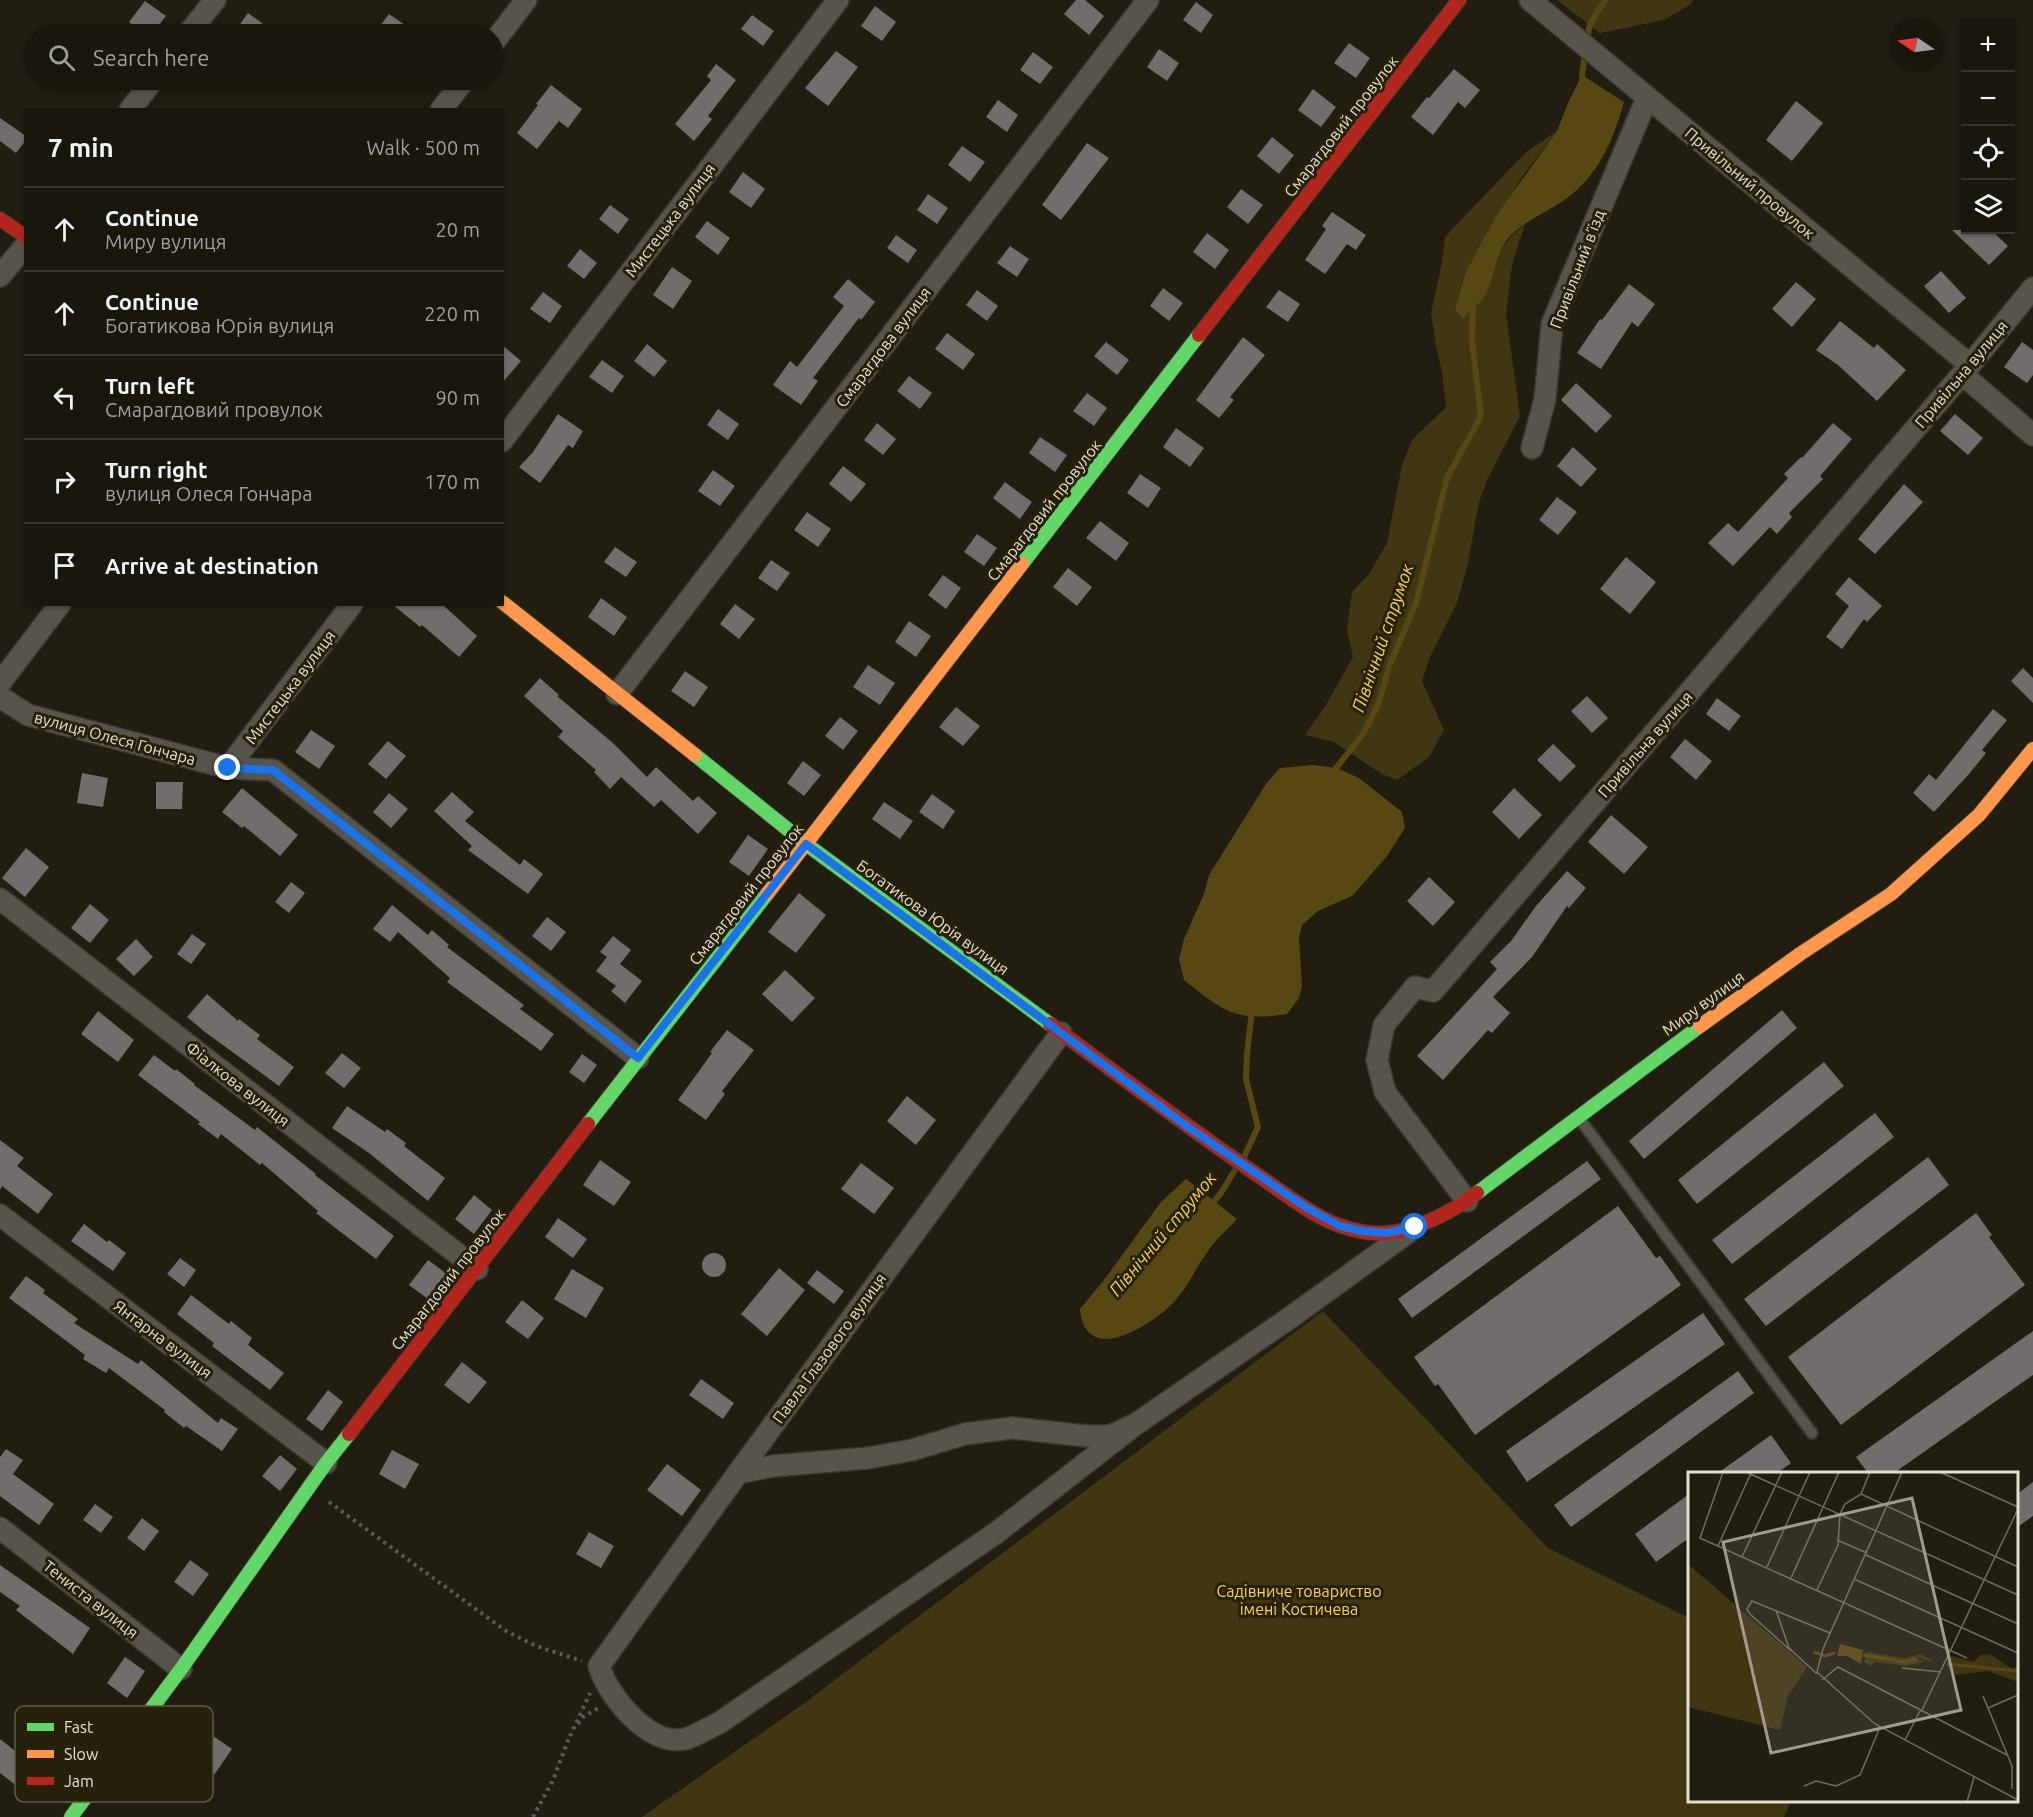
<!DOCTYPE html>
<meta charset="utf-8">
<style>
:root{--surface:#19160d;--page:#221f16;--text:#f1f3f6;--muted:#9f9f9d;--line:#37352e}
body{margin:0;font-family:Ubuntu,sans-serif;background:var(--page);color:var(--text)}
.controls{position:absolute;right:18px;top:18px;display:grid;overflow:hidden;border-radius:0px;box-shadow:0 2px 4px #0004}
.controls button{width:54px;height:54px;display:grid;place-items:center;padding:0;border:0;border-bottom:2px solid var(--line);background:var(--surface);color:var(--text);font:30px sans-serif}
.compass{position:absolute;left:1889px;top:18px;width:54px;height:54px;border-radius:50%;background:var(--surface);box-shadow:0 2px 4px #0004;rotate:283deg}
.stop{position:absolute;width:18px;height:18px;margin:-14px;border:4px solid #1a73e8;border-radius:50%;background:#fff}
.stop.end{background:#1a73e8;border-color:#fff;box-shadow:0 2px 6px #0008}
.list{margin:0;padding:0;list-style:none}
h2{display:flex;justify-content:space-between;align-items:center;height:78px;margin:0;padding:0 24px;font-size:26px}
h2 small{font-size:20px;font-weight:400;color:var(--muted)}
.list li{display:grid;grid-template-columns:39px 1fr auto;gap:18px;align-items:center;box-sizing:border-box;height:84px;padding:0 24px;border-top:2px solid var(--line)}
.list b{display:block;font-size:22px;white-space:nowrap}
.list p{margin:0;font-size:20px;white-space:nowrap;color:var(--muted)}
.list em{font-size:20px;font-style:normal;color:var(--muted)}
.icon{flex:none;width:33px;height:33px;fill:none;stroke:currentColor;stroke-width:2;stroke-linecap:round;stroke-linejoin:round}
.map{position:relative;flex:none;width:2033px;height:1817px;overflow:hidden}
.search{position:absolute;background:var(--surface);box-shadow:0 2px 4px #0004;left:24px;top:24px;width:480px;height:66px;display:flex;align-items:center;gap:15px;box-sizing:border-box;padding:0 21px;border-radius:33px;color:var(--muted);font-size:22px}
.panel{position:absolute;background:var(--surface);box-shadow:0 2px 4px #0004;left:24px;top:108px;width:480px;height:498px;border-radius:0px}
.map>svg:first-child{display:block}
.green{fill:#403611}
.water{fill:#574813}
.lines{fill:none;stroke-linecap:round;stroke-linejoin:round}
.stream{stroke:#574813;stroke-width:6}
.building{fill:#706d6c}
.lane-casing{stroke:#3a372e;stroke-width:14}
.street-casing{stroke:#3a372e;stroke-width:24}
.fast-casing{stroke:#3a372e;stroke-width:16}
.slow-casing{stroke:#3a372e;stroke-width:16}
.jam-casing{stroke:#3a372e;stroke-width:16}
.path{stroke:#5c5a52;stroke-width:4;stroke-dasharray:3 4.5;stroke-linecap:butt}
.lane{stroke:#57544b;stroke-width:10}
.street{stroke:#57544b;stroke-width:21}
.fast{stroke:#63d668;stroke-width:14}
.slow{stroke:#ff974d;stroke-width:14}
.jam{stroke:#b3261e;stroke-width:14}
.route{stroke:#1a73e8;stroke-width:8}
.labels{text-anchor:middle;stroke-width:6;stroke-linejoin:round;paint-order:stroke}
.street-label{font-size:16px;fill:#e3dfd1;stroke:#27210b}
.park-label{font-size:16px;fill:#f9d448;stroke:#27210b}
.water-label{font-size:18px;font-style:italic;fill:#f8d246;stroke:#27210b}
.inset-river{fill:none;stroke:#574813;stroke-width:3}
.inset-road{fill:none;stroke:#6f6b5e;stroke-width:1.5}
.view{fill:#9f9b8e;fill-opacity:0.15;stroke:#9f9b8e;stroke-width:3}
.inset-edge{fill:none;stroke:#e3dfd1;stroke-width:3}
.key{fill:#27210b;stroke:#5f5a46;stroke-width:1.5}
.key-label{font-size:16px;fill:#e3dfd1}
</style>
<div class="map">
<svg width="2033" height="1817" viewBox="0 0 2033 1817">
<rect width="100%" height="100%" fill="#211e11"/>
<path class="green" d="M1557,0H1693L1691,4L1664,20L1600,33Z
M1557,131L1522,177L1466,272L1492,278C1500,250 1502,243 1525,224L1512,265L1506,313L1520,416L1487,480L1479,502L1468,563L1457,603L1429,659L1422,681L1444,730L1429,757L1397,780L1382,774L1332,741L1305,735L1326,705L1353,657L1347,630L1352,592L1369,574L1387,543L1402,465L1412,440L1446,407L1442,372L1436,346L1431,313L1442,262L1445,237L1525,153Z
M1323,1311L1548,1548L1689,1618L1690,1800L1791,1801L1784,1817H642L803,1704Z"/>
<path class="water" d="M1582,75L1624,102C1613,141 1598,177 1563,201C1544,214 1521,222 1507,240C1494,257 1495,281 1483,299C1477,306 1469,312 1463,318L1455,310L1466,272L1496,216L1557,131L1568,103Z
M1312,765L1337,768L1359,778L1402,812L1405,828L1387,856L1352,896L1318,911L1302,925L1299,938L1302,986L1299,998L1287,1014C1235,1022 1223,1011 1184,980L1179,959L1184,939L1204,894L1209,875L1266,784L1280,768Z
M1186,1179L1237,1219C1227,1230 1214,1241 1206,1254C1196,1268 1189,1284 1178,1297C1165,1315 1120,1345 1098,1338C1085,1333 1081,1322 1080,1309L1104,1280L1161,1202Z"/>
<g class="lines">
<path class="stream" d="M1587,40L1590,24L1605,0
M1583,82L1582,75L1585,53
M1333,772L1363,734L1378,705L1390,664L1416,603L1447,478L1481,416L1472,341L1473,304
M1244,1157L1258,1127L1246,1079L1247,1054L1252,1010
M1210,1206L1221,1193L1235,1170"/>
</g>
<path class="building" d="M1076,0H1085L1104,16L1089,35L1064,14Z
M145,1L166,16L152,34H145L129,22Z
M1196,2L1213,15L1201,33L1183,20Z
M875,6L896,22L882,41L861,26Z
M248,13L277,34H233Z
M389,14L418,34H374Z
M752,15L774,31L763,46L741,29Z
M1349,43L1370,58L1356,78L1334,63Z
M1159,49L1179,63L1167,81L1147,67Z
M836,51L858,67L828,106L805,88Z
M1033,52L1053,67L1040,84L1020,70Z
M716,64L736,80L708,116L712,119L694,141L675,124L711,80L707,76Z
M1454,69L1480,90L1465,108L1458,102L1433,135L1411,117L1427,97L1429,98Z
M551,85L582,109L568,128L559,121L537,149L517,133L538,105L536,104Z
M1313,89L1336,107L1321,127L1298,110Z
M998,100L1018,115L1007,132L986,117Z
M1796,101L1823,123L1792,161L1766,140Z
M0,118L26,136V140L16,153L0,141Z
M1272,137L1294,155L1279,174L1257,156Z
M1087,143L1109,158L1061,220L1042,205Z
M962,146L985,162L970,182L948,165Z
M743,172L765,189L751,208L729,192Z
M1241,189L1263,205L1248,224L1227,207Z
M928,194L948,208L937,224L917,210Z
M610,205L629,219L618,234L599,219Z
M1332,212L1366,235L1356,250L1347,244L1325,274L1305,260L1326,229L1322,226Z
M707,221L730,238L718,255L695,237Z
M1952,230H1991L2008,246L1989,265Z
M1207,233L1229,250L1215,269L1193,252Z
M896,235L917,250L908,263L887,248Z
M1010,246L1029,259L1017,277L997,263Z
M580,249L597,263L584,279L567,266Z
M672,267L692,281L673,309L653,295Z
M1941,271L1966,298L1949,313L1924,286Z
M848,279L875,302L861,320L859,318L813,378L818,381L801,405L773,385L790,361L797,367L844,306L833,297Z
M1796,282L1816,299L1792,327L1772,309Z
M1629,284L1655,304L1638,327L1632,322L1601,369L1577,353L1600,319L1602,320Z
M1163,288L1183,303L1169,321L1150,306Z
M977,290L998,306L987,321L966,305Z
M1279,290L1300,304L1288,322L1266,307Z
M543,292L562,306L550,323L530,309Z
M1840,321L1874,348L1877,344L1906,370L1877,401L1838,365L1816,350Z
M947,333L975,354L963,370L935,349Z
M1243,337L1265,355L1230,397L1234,400L1219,418L1196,400Z
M1106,342L1129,360L1117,375L1094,356Z
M2022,342L2033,350V375L2027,383L2004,367Z
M647,344L667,361L654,377L634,361Z
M502,345L521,361L502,383Z
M602,360L624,376L612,393L589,377Z
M909,376L932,393L920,409L897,391Z
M1576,383L1612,416L1596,433L1561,400Z
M1087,393L1107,408L1094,426L1073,411Z
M718,409L739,424L728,440L707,425Z
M558,414L583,431L573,448L568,445L540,483L519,467L533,452Z
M1955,414L1983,438L1968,455L1940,431Z
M877,423L896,439L883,455L864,440Z
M1833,423L1852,439L1820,476L1823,479L1789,513L1792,517L1777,534L1770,527L1733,566L1708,543L1728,523L1738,532L1788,478L1784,474L1801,457L1802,458Z
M1176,428L1204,448L1190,467L1163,447Z
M1040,437L1067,455L1055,472L1029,453Z
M1573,447L1597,469L1581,487L1557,466Z
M843,466L866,484L851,502L829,484Z
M713,470L735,486L720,506L698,491Z
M1140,474L1161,488L1148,508L1127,493Z
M1005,482L1032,502L1020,519L993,498Z
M1904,484L1923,502L1875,554L1858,539Z
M1557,497L1577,512L1558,535L1539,520Z
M807,512L831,529L818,547L794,530Z
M1100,521L1129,543L1116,561L1086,538Z
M977,534L997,548L984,566L964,552Z
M615,547L637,562L626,577L604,562Z
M1626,557L1656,582L1630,614L1600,589Z
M771,560L790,573L777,591L758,578Z
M1068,568L1092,587L1077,606L1053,587Z
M943,575L961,588L946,609L928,595Z
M1849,577L1882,606L1867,622L1864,619L1842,649L1826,637L1849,606L1835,594Z
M601,598L627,617L614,636L588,617Z
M392,604H442L477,636L459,657L422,625L420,627Z
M735,604L755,619L739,639L720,624Z
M909,621L931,636L916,657L895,642Z
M868,665L895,683L880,705L853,687Z
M2023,668L2033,678V703L2011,681Z
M685,671L708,687L694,707L671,691Z
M540,678L559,695L557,696L613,743L647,777L656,767L693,801L698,796L717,813L698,834L661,800L654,807L621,777L610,789L594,772L596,770L558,737L563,731L524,696Z
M1587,696L1608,718L1592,733L1571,711Z
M1717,698L1741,716L1729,731L1706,714Z
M956,707L980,726L963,746L939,727Z
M1993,709L2007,720L1982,750L1986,753L1969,774L1934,812L1913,793L1929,774L1936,780Z
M840,717L858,731L843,750L825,736Z
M311,730L335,746L319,769L295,752Z
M1685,739L1712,761L1696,780L1670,757Z
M388,741L406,756L386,779L368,764Z
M1553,744L1576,766L1560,782L1537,760Z
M803,761L821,775L804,796L787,783Z
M82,773L108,778L103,807L77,803Z
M156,782H183L182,809H156Z
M242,788L298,835L280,856L244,826L242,828L222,812Z
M1514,788L1542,815L1519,839L1492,812Z
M452,792L474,812L465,821L520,865L524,859L543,874L528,894L468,850L472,846L434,811Z
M389,793L408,809L391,828L373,812Z
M932,794L955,811L943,829L919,812Z
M884,802L913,821L900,839L872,819Z
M1611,815L1648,847L1624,874L1588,842Z
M748,835L768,849L749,876L729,862Z
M26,848L49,867L25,897L2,878Z
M1567,871L1586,888L1569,908L1567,906L1532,957L1493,997L1510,1013L1492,1033L1488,1030L1443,1080L1417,1056L1497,969L1490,962L1511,941L1536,906Z
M1429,877L1455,902L1433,926L1407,901Z
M291,882L305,893L289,913L275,902Z
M799,893L826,915L796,953L768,932Z
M90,904L109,920L90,943L71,928Z
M392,905L428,935L432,930L449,945L447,947L524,1005L520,1009L554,1034L541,1051L447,982L450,978L398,932L390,942L373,929Z
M547,917L566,932L551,951L532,936Z
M192,934L206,944L191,964L177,954Z
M613,936L631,950L620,964L642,981L625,1003L611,991L616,986L596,971L607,957L600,952Z
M136,939L153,957L134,976L116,959Z
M785,970L815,998L792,1022L762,994Z
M207,994L238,1021L239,1019L260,1035L257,1039L294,1067L279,1086L205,1032L187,1017Z
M1782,1010L1797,1028L1644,1159L1629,1141Z
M98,1011L134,1040L118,1062L81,1034Z
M727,1030L754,1050L722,1091L725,1094L706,1120L678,1100L712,1053L710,1052Z
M342,1053L361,1068L344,1088L325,1073Z
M582,1054L597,1065L584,1083L569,1072Z
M154,1055L175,1071L176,1069L195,1084L194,1085L255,1130L257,1127L316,1174L315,1175L394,1236L376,1259L316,1213L318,1211L262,1163L260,1165L221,1134L218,1139L198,1124L200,1122L138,1075Z
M1824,1062L1844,1086L1697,1204L1678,1180Z
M907,1096L936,1120L916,1145L887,1121Z
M347,1106L385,1132L387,1129L406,1143L404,1146L445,1178L428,1201L369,1153L332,1128Z
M1875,1113L1894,1137L1732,1264L1712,1240Z
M0,1140L24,1158L17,1166L53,1194L38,1214L2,1186L0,1190Z
M1928,1157L1949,1185L1766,1326L1744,1299Z
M600,1160L631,1182L614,1206L583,1185Z
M1587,1161L1601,1179L1412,1318L1398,1299Z
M861,1163L894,1188L874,1214L841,1189Z
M474,1195L492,1210L474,1234L455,1219Z
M1618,1206L1656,1258L1660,1256L1681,1285L1475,1435L1438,1384L1435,1386L1414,1357Z
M1976,1213L1992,1235L1989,1237L2025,1285L1841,1425L1788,1357Z
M558,1218L587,1239L573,1258L545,1237Z
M84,1224L107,1242L109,1240L126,1253L113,1271L71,1241Z
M702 1265a12 12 0 1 1 24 0a12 12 0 1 1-24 0Z
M180,1258L196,1270L184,1287L167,1274Z
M428,1260L447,1274L428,1299L409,1285Z
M779,1268L805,1290L767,1336L741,1314Z
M572,1269L604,1288L586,1318L554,1299Z
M817,1270L844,1291L834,1304L807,1283Z
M26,1276L45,1290L43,1293L78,1319L74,1323L138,1364L141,1360L218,1423L221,1418L238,1429L222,1451L186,1426L184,1428L164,1412L165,1410L109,1368L106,1373L83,1359L85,1355L9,1298Z
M191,1295L229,1324L231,1321L252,1338L248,1345L284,1373L270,1390L212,1346L214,1343L177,1314Z
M522,1300L544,1318L528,1339L505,1322Z
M1703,1313L1725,1344L1527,1482L1506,1451Z
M2033,1331V1375L1894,1473H1868L1856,1457Z
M462,1362L487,1382L469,1404L444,1385Z
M1738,1371L1754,1393L1571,1527L1554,1505Z
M701,1379L734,1403L723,1419L689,1395Z
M328,1390L343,1402L322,1431L306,1419Z
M1771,1435L1791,1463L1777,1473H1718Z
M6,1449L23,1460L13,1474L54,1504L39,1525L0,1496V1457Z
M392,1450L419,1464L405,1489L379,1474Z
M280,1455L297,1469L280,1491L262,1476Z
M667,1464L701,1490L682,1516L647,1490Z
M2033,1482V1516L2016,1528V1495Z
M1689,1494V1538L1656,1562L1635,1534Z
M95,1504L113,1517L101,1533L83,1520Z
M142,1518L159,1531L144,1551L127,1538Z
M589,1532L614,1546L601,1568L576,1554Z
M190,1560L209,1574L193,1596L174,1582Z
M0,1565L90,1628L73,1654L16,1610L20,1606L0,1592Z
M125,1657L145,1671L127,1698L107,1683Z
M200,1727L232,1749L214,1775L182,1753Z
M0,1739L42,1772L26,1793L0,1773Z"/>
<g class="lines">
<defs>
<path id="lane" d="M1579,1118L1812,1433"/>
<path id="street" d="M1530,0L1970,365
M188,34L215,0
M494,42L526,0
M130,110L153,80
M441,110L464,80
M0,276L26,245
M1962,374L2033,435
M502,441L838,0
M1532,448L1545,399L1552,324L1647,98
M0,683L60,604
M617,694L1148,0
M0,697L28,715L228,768L273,770L638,1058
M228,768L352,604
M0,899L477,1269
M1061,1033L738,1473L599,1666C608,1696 649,1747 685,1739C696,1736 708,1728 719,1723L996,1533L1136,1424
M1467,1201L1385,1092L1377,1060L1384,1025L1415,987L1433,991L1970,365L2033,288
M0,1215L326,1463
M738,1473L773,1466L868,1458L912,1450L965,1434L1012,1428L1086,1436H1110L1136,1424L1291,1317L1410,1231
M0,1528L181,1669"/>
<path id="fast" d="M1022,564L1199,335
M695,755L806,844L1050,1024
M588,1124L767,894
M1477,1193L1700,1026
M71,1817L181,1669L326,1463L349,1434"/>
<path id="slow" d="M502,602L695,755
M767,894L1022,564
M1700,1026L1800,954L1891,894L1979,815L2033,749"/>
<path id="jam" d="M0,219L26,237
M1199,335L1459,0
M1050,1024C1118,1075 1186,1126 1256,1174C1280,1190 1315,1218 1341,1226C1355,1231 1372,1234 1386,1233C1415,1231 1454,1211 1477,1193
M349,1434L588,1124"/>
</defs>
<use href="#lane" class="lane-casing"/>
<use href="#street" class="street-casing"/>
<use href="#fast" class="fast-casing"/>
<use href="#slow" class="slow-casing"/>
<use href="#jam" class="jam-casing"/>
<path class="path" d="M329,1502L506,1631L536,1646L582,1661
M578,1724L583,1717L600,1707
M570,1736L590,1693
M533,1817L553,1780L570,1735"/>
<use href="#lane" class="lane"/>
<use href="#street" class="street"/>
<use href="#fast" class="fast"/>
<use href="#slow" class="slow"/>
<use href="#jam" class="jam"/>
</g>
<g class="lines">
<path class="route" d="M228,768L273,770L638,1058L806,844L1188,1127L1307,1208L1340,1226L1362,1231L1386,1233L1415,1227"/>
</g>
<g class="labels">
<g class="street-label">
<text transform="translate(1341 126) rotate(-52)" y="6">Смарагдовий провулок</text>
<text transform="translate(1750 183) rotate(40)" y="6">Привільний провулок</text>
<text transform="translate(670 220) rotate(-53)" y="6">Мистецька вулиця</text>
<text transform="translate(1577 269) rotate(-69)" y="6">Привільний в’їзд</text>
<text transform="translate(883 347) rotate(-53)" y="6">Смарагдова вулиця</text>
<text transform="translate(1961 374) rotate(-50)" y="6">Привільна вулиця</text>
<text transform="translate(1044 510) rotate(-52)" y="6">Смарагдовий провулок</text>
<text transform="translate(290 687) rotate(-53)" y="6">Мистецька вулиця</text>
<text transform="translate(115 738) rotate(15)" y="6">вулиця Олеся Гончара</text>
<text transform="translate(1645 744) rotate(-49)" y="6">Привільна вулиця</text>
<text transform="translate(746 894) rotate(-52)" y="6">Смарагдовий провулок</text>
<text transform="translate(933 917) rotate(36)" y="6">Богатикова Юрія вулиця</text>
<text transform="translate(1703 1003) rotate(-36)" y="6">Миру вулиця</text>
<text transform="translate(238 1084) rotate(38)" y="6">Фіалкова вулиця</text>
<text transform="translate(448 1279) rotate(-52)" y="6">Смарагдовий провулок</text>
<text transform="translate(163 1339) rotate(37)" y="6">Янтарна вулиця</text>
<text transform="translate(829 1348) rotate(-54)" y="6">Павла Глазового вулиця</text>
<text transform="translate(91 1599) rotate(38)" y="6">Тениста вулиця</text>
</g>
<g class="park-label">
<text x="1299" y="1597">Садівниче товариство<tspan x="1299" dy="18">імені Костичева</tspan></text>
</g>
<g class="water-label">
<text transform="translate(1383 638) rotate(-71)" y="6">Північний струмок</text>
<text transform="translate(1163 1234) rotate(-50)" y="6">Північний струмок</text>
</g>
</g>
<g transform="translate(1688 1472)">
<rect width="330" height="330" fill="#211e11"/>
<path d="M0,92L119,195L100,224L92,258L0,235ZM179,180L216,186L234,182L248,191L227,185L237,190L217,194L187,190L182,194L176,190ZM302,182L323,196H330V210L300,199L267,203L259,193L263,184L286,190L292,183Z" fill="#403611"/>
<path d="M152,172L175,178L173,192L159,184H149Z" fill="#574813"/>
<path class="inset-river" d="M126,180L137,184L147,181M175,183L216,190L229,187M259,192L330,199"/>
<path class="inset-road" d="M35,0L12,66L279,186M58,0L330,123M214,0L135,177L129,200L187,252L330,328M252,0L330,35M173,22L330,95M149,68L179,81M30,74L63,1M178,83L330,152M54,85L94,0M79,95L122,0M103,106L151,0M166,107L330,181M129,118L150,73L152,42L157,32L173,22L182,0M88,138L101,176L129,202M103,179L62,142L59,137L64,129L142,161M214,196L253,200M134,208L150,195L319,283M295,224L324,294V317M300,236L330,223M233,240L330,37M217,268L232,239M116,314L128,309L148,314L172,303L192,255M279,330L286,305"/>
<path class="view" d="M224,26L273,238L83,281L35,70Z"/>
<rect width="330" height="330" class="inset-edge"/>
</g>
<rect x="15" y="1706" width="198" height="96" rx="9" class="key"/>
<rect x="27" y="1723" width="27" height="8" fill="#63d668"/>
<rect x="27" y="1750" width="27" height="8" fill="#ff974d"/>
<rect x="27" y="1777" width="27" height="8" fill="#b3261e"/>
<g class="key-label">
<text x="64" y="1733">Fast</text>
<text x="64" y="1760">Slow</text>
<text x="64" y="1787">Jam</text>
</g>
</svg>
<div class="controls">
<button>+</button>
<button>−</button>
<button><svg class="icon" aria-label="locate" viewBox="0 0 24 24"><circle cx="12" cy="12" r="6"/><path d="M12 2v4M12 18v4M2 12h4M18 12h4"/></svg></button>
<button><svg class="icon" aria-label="layers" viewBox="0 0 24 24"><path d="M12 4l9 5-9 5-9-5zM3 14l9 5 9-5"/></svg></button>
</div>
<svg class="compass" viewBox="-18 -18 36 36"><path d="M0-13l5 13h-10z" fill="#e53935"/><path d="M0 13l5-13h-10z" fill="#9f9f9d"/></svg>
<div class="stop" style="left:1415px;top:1227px"></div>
<div class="stop end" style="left:228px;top:768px"></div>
<div class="search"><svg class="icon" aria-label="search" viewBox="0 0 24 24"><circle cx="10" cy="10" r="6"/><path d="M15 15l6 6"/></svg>Search here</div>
<section class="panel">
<h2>7 min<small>Walk · 500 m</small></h2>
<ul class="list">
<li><svg class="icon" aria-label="ahead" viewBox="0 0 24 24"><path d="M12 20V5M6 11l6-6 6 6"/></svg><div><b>Continue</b><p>Миру вулиця</p></div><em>20 m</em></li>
<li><svg class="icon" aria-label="ahead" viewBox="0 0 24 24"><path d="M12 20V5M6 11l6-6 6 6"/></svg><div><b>Continue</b><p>Богатикова Юрія вулиця</p></div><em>220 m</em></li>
<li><svg class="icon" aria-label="left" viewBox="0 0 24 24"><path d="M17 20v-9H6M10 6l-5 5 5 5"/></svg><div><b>Turn left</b><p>Смарагдовий провулок</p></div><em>90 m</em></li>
<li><svg class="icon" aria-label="right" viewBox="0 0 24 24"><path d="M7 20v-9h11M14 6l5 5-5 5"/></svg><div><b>Turn right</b><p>вулиця Олеся Гончара</p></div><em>170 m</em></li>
<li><svg class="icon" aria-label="arrive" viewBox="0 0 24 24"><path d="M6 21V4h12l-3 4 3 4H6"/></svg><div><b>Arrive at destination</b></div></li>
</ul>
</section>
</div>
